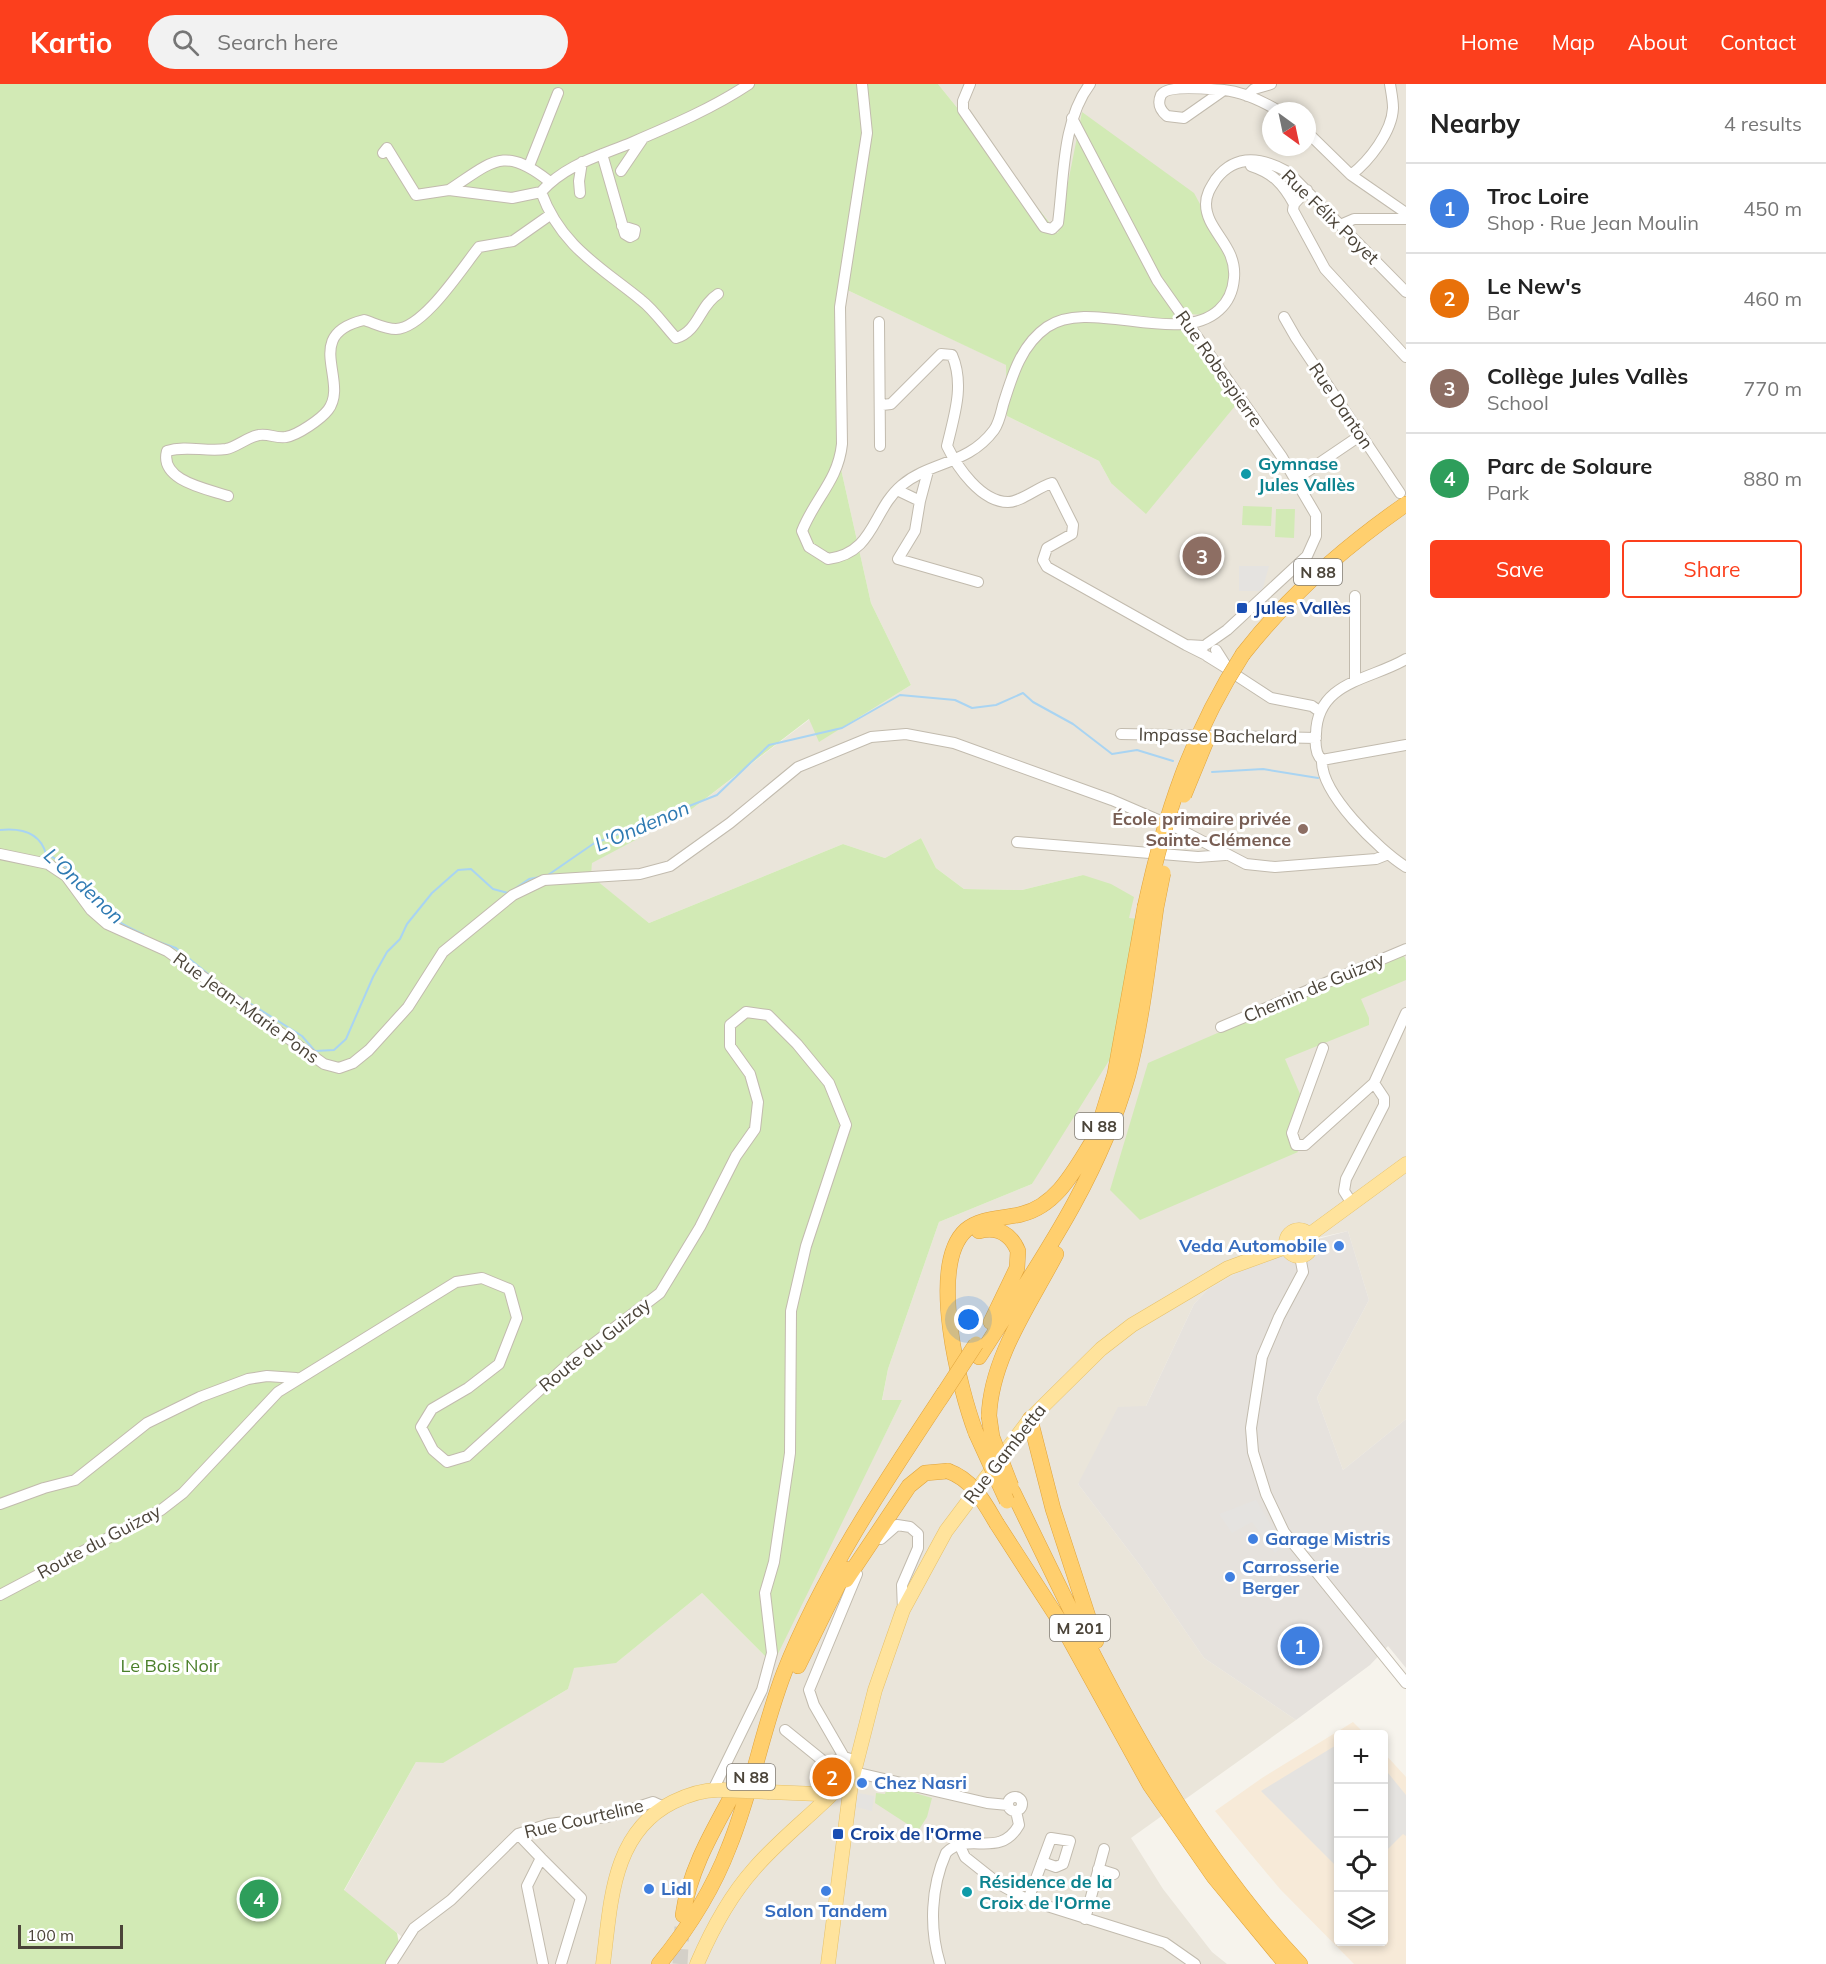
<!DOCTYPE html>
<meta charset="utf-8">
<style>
:root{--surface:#fff;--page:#f2f2f2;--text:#222;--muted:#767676;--line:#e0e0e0;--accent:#fc3f1d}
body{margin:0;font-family:Mulish,sans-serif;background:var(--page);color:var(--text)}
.controls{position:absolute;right:18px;bottom:18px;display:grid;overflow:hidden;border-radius:6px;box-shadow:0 3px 9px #0003}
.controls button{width:54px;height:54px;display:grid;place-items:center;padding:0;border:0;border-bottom:2px solid var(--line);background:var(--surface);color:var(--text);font:30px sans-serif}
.compass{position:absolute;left:1262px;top:18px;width:54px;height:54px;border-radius:50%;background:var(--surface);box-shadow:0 3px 9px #0003;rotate:147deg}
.scale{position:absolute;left:18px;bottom:15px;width:105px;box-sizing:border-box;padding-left:6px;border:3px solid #4b4439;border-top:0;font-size:16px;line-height:21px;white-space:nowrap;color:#4b4439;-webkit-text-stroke:4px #fff;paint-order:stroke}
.you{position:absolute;left:969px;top:1236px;width:21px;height:21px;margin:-15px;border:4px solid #fff;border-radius:50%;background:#1a73e8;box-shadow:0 0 0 9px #1a73e833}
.badge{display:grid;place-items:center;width:39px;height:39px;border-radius:50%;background:var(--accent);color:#fff;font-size:20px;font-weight:700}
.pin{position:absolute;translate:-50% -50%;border:3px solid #fff;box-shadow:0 2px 6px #0006}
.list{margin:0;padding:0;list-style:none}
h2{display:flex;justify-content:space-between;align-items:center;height:78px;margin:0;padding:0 24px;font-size:26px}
h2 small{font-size:20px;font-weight:400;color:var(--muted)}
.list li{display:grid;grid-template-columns:39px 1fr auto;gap:18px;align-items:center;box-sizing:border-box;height:90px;padding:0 24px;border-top:2px solid var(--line)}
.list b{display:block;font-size:22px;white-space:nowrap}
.list p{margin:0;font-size:20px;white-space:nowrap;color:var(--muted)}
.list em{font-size:20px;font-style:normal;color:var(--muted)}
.actions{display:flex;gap:12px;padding:18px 24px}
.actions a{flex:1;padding:14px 0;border:2px solid var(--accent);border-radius:6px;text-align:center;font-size:21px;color:var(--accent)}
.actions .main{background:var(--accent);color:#fff}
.icon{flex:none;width:33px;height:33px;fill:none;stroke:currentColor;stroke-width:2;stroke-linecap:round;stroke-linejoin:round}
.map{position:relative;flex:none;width:1406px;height:1880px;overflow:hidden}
header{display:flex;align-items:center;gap:36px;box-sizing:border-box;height:84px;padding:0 30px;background:var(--accent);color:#fff}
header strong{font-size:28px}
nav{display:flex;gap:33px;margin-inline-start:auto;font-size:21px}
.search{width:420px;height:54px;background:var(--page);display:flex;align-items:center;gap:15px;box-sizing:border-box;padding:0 21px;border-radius:33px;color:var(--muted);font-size:22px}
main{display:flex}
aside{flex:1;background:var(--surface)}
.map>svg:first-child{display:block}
.residential{fill:#eae5da;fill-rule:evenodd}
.commercial{fill:#f7ead8}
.industrial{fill:#e6e2dd}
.green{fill:#d2eab5}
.parking{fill:#e5e3e0}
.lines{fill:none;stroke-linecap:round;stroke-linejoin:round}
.stream{stroke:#a9d4f2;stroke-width:2}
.highway-tunnel{stroke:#d4d0c8;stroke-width:15;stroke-dasharray:15 8;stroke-linecap:butt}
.minor-casing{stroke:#c2bbae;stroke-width:12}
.major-casing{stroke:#e6c16a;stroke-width:15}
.highway-casing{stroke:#e0a43c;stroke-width:16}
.minor{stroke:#fff;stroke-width:10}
.major{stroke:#ffe39c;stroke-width:14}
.highway{stroke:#ffcf6e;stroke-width:15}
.major-bridge-casing{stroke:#e6c16a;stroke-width:15;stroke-linecap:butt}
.highway-bridge-casing{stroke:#e0a43c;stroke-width:16;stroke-linecap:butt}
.major-bridge{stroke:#ffe39c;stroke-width:14}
.highway-bridge{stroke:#ffcf6e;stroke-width:15}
.culture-dot{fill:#0f9aa8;stroke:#fff;stroke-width:2}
.transit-dot{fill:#1a4fb4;stroke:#fff;stroke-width:2}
.education-dot{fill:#8d6e63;stroke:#fff;stroke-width:2}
.shop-dot{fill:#3f7fe0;stroke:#fff;stroke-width:2}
.labels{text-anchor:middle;stroke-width:6;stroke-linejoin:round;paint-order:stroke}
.shield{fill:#fff;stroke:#817c74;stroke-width:1.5}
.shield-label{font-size:16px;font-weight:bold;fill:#4b4439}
.street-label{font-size:18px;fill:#4b4439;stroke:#fff}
.culture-label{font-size:18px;font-weight:bold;fill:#0d838f;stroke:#fff;text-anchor:start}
.transit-label{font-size:18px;font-weight:bold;fill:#164399;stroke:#fff;text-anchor:start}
.education-label{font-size:18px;font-weight:bold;fill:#785e54;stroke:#fff;text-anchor:end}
.shop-label{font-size:18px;font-weight:bold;fill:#366cbe;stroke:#fff;text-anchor:start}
.park-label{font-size:18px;fill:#4a7f2a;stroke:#fff}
.water-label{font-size:20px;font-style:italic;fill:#2e7ab2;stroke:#fff}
</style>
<header>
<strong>Kartio</strong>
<div class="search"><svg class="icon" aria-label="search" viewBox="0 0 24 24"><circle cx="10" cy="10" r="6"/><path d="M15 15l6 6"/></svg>Search here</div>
<nav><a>Home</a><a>Map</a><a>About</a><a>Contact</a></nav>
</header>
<main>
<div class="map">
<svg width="1406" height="1880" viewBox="0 0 1406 1880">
<rect width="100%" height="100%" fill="#f6f3ec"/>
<path class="residential" d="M938,0H1406V1335L1343,1386L1317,1314L1369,1216L1348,1147L1299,1158L1208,1205L1194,1220L1146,1322L1078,1400L1142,1484L1204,1574L1296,1636L1131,1754L1163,1805L1212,1868L1227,1880H394L406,1856L344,1807L416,1678H443L568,1605L573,1584L617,1578L702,1509L772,1579L902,1316L882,1317L888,1285L939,1138L1032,1100L1162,836L1128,834L1083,791L1022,806L964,805L936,784L921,754L885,774L843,760L649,839L590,792L592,778L688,728L810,635L820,657L911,601L871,519L841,385L846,368L845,205L1007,281V332L1099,377L1111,399L1182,245L1188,230L1059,150ZM1271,27H1307V63H1271Z"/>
<path class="commercial" d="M1353,1638L1365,1650H1338V1858H1384V1669L1406,1693V1880H1354L1280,1805L1215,1727L1262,1694Z"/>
<path class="industrial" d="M1348,1147L1369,1216L1317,1314L1343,1386L1406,1335V1584L1388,1562L1370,1581L1296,1636L1204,1574L1142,1484L1078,1400L1118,1323L1146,1322L1194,1220L1208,1205L1284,1164Z"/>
<path class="green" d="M0,0H938L1058,149L1082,28L1194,109L1232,179L1230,196L1224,215L1205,231L1188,230L1182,245L1235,322L1146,430L1111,399L1099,377L1007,332L1006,281L845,205L846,368L841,385L871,519L911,601L819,658L809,635L688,728L592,779L591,792L649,839L843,760L885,774L921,754L936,784L964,805L1022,806L1083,791L1111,800L1134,813L1129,834L1162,836L1132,913L1150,911L1032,1100L939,1138L888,1285L882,1316H902L773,1580L702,1509L616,1579L574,1584L568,1605L443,1679L416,1678L344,1806L397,1849L399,1860L388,1880H0Z
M1243,422L1272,423L1271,442L1242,441Z
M1276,425H1295L1294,454L1275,453Z
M1403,869L1406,877V896L1361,915L1369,934V941L1285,975L1300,1010L1287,1049L1298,1068L1140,1136L1110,1106L1148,979Z
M888,1701L932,1714L927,1733L918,1747L875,1719L876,1709L885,1710Z"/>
<path class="parking" d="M1239,482H1269L1262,507H1239Z
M1256,1416L1283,1462L1275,1469L1252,1438L1232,1449L1219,1430Z
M1338,1660V1784L1261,1707Z
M1384,1684L1406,1711V1752L1403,1750L1384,1769Z
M858,1709L874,1712L872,1727L856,1723Z"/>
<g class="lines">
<path class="stream" d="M1212,688L1263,685L1318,694
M0,746C20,744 40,748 46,770C71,780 85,807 103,825C115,837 128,843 143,850
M548,791L593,760L717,711L769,661L842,644L900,611L955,616L972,624L996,621L1023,609L1033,618L1073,640L1112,670L1137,666L1173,677
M513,806L529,795L540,793
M159,858L176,864L218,898
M235,910L302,952L315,967L334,966L346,955L373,893L387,868L400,855L407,840L432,809L458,786L471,785L493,805L508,809"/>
<path class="highway-tunnel" d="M680,1880L682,1843"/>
<defs>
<path id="minor" d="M862,0L867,49L840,223L842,360C838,397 815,414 802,447L809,463L828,475C875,469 872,426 902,401C931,377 968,381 994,346C999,339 1001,329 1003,321C1012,292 1021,261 1047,243C1089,213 1179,263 1219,226C1228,218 1233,207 1234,194C1237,161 1206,147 1206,120C1206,110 1211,103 1216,95C1236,69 1263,74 1288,88L1406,208
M970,0L963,17V26L1044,143L1052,145L1058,139C1064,94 1062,37 1090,0
M1224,6L1184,34L1167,32C1160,26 1157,20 1161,11C1168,0 1208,5 1224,6C1244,8 1262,17 1279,27
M1247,12L1254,5L1271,0
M1072,34L1157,196L1282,373L1316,431V452L1307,472L1227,546L1207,560
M1307,48L1351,91L1406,129
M383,69L387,64L416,111L449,106
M602,70L625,150L630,153L634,151L635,146L622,142
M529,82L558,9
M1251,82C1273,89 1283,100 1294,120
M621,87L642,56
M1351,91C1369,77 1392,48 1393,24C1393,16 1391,7 1390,0
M1307,106L1294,120L1293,126L1325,185L1406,273
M541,108L512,114L449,106C493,77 504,61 550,98
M580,109L579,97L582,78
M1340,141L1354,135H1406
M718,210C699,222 699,247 676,254C664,241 654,226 641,216C599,182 561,162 541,108C566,80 600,72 633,58C673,41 713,24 749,0
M1284,233L1296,254L1400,409
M879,238L880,362
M882,321L891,320L941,270L952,271C965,301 954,332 947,362C957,383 981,418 1008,418C1021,418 1038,403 1052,399L1073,441L1072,450L1047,464L1043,476L1047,483L1186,561
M928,387L920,417L915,447L898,475L978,498
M1296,395L1361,351
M897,406L920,417
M228,412C208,405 159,397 167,367C186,361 206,368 226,365C237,363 247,353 259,351C268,349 277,355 286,353C298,351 321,335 328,326C350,297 301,251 364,236C374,239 385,245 396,245C424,244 462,184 479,163L513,157L550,131
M1204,570L1186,561L1204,562
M1207,572L1228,585L1216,566
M1228,586L1271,614L1312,622L1319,627
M1355,596V512
M1121,650L1316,654
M1322,676C1315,670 1315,659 1316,650C1317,597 1371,596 1406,575
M1322,676C1320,709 1379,766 1406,783
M1322,676L1406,661
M1017,758L1198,773L1225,771
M0,770L48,780L66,792L91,826L107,840L167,867L324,980L339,984L353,979L369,966L408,923L443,868L513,811L544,796L640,790L670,782L730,739L798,683L871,653L906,650L954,659L1112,716L1179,745L1246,780L1275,783L1376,775L1386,771
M1221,943L1406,865
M1323,964L1292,1049L1296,1061H1305L1374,999
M1351,1118L1344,1107L1346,1095L1384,1021V1014L1374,999L1406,929
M1300,1172L1303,1188L1279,1233L1262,1273L1251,1344L1253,1368L1266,1410L1284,1448L1406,1599
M0,1420L44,1404L75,1396L147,1339L200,1313L248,1295L267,1292L296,1294
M881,1455L897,1441L910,1443L918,1450V1464L902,1501L903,1526
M0,1511L161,1426L183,1409L278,1308L456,1198L482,1194L509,1205L517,1234L499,1280L468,1304L432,1325L421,1343L433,1366L447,1378L467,1372L576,1273L660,1209L700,1143L736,1072L755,1045L758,1018L750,990L730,962V941L746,928L768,931L797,960L829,999L846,1041L806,1162L791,1227L790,1369L774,1478L765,1509L772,1569L762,1606L713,1706
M785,1646L827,1680L844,1673
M857,1677L844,1673L814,1621L809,1606L857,1490
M854,1688L987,1719L1008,1721
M1008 1720a7 7 0 1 1 14 0a7 7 0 1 1-14 0Z
M518,1750L541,1774L527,1802L543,1880
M959,1760L965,1773L999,1800L1028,1816L1165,1859L1195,1880
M541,1774L581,1814L561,1880
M1098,1785L1114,1790
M1028,1816L1051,1754L1070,1757L1063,1780L1056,1783L1042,1778
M1085,1835L1104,1765
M391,1880L414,1844L451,1816L518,1750L549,1740L607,1733L653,1718L664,1723
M940,1880C929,1844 931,1803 946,1769C968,1746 999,1776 1019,1741L1016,1727"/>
<path id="major" d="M1286 1159a13 13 0 1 1 26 0a13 13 0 1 1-26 0Z
M1309,1151L1406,1080
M769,1708L818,1710L826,1716
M603,1880C611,1820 611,1749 673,1718C689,1710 705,1705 722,1706
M697,1880C712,1845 729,1813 754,1785C778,1757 808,1734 834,1708L851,1700
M828,1880L851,1700L875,1606L903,1526L946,1447L1030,1335L1101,1265L1132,1241L1228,1184L1286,1163"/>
<path id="highway" d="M1243,570C1290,510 1344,463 1406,420
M1099,1042L1115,990L1145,823
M979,1147C997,1142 1011,1150 1018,1167L1017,1184L991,1238
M979,1273C1036,1184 1099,1095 1128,991C1142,937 1148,880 1156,824
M989,1332C991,1274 1030,1220 1056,1170
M1030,1335L1053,1425L1096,1557
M976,1349C960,1307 927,1181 966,1146C981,1133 1004,1135 1022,1130C1059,1121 1077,1081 1096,1052
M1013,1408C1094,1574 1172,1744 1300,1880
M997,1440L1059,1536L1150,1701L1214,1793L1286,1880
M846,1496L909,1402L925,1389L948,1387
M798,1582L846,1485
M683,1831C690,1781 718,1739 741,1695
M659,1880C687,1846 713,1805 729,1763C752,1707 762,1646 784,1589C823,1490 885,1398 944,1309"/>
</defs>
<use href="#minor" class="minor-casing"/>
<use href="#major" class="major-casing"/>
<use href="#highway" class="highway-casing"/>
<use href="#minor" class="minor"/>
<use href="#major" class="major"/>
<use href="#highway" class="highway"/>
<defs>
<path id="major-bridge" d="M722,1706L769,1708"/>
<path id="highway-bridge" d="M1184,711L1207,655
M1145,823C1165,730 1191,651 1243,570
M1156,824L1163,789
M944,1309L976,1260
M989,1332L992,1353L1011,1402
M976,1349L1007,1417
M948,1387C973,1396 984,1418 997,1440"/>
</defs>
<use href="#major-bridge" class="major-bridge-casing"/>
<use href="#highway-bridge" class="highway-bridge-casing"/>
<use href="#major-bridge" class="major-bridge"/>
<use href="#highway-bridge" class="highway-bridge"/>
</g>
<g class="culture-dot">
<circle cx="1246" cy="390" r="6"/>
<circle cx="967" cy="1808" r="6"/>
</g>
<g class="transit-dot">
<rect x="1236" y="518" width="12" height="12" rx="3"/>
<rect x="832" y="1744" width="12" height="12" rx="3"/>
</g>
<circle class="education-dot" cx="1303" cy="745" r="6"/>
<g class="shop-dot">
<circle cx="1339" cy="1162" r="6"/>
<circle cx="1253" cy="1455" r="6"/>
<circle cx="1230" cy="1493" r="6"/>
<circle cx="862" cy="1699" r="6"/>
<circle cx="649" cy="1805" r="6"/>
<circle cx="826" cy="1807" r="6"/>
</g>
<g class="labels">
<g class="shield">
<rect x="1294" y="475" width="48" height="26" rx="4.5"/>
<rect x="1075" y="1029" width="48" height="26" rx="4.5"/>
<rect x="1050" y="1531" width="60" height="26" rx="4.5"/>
<rect x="727" y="1680" width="48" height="26" rx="4.5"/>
</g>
<g class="shield-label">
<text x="1318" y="494">N 88</text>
<text x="1099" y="1048">N 88</text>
<text x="1080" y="1550">M 201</text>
<text x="751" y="1699">N 88</text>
</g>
<g class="street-label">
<text transform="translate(1330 133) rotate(44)" y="6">Rue Félix Poyet</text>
<text transform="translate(1219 285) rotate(55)" y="6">Rue Robespierre</text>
<text transform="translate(1341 322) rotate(56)" y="6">Rue Danton</text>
<text transform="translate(1218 652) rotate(1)" y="6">Impasse Bachelard</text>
<text transform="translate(1314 904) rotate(-23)" y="6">Chemin de Guizay</text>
<text transform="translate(246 924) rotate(36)" y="6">Rue Jean-Marie Pons</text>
<text transform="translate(595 1261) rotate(-39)" y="6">Route du Guizay</text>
<text transform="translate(1005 1370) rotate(-52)" y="6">Rue Gambetta</text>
<text transform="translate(99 1458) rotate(-28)" y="6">Route du Guizay</text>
<text transform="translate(584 1735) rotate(-13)" y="6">Rue Courteline</text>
</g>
<g class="culture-label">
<text x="1258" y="386">Gymnase<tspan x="1258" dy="21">Jules Vallès</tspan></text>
<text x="979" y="1804">Résidence de la<tspan x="979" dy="21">Croix de l'Orme</tspan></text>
</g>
<g class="transit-label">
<text x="1254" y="530">Jules Vallès</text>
<text x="850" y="1756">Croix de l'Orme</text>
</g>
<g class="education-label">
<text x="1291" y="741">École primaire privée<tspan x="1291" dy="21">Sainte-Clémence</tspan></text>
</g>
<g class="shop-label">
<text x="1327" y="1168" text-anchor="end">Veda Automobile</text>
<text x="1265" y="1461">Garage Mistris</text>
<text x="1242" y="1489">Carrosserie<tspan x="1242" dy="21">Berger</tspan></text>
<text x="874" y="1705">Chez Nasri</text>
<text x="661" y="1811">Lidl</text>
<text x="826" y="1833" text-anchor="middle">Salon Tandem</text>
</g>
<g class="park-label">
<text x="170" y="1588">Le Bois Noir</text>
</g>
<g class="water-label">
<text transform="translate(642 742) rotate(-23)" y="7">L'Ondenon</text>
<text transform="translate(84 802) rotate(43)" y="7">L'Ondenon</text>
</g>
</g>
</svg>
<div class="controls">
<button>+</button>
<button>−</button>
<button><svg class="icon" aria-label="locate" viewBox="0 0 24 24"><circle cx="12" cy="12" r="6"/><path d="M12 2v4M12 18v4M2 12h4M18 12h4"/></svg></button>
<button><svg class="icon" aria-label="layers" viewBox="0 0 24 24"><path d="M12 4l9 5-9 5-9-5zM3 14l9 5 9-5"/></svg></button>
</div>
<svg class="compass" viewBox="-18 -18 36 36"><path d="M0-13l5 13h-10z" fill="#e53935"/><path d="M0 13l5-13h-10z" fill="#767676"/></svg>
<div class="scale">100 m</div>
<div class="you"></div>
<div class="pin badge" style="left:1300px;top:1562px;background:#3f7fe0">1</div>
<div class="pin badge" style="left:832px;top:1693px;background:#e8710a">2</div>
<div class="pin badge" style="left:1202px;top:472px;background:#8d6e63">3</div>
<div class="pin badge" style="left:259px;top:1815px;background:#2e9e5b">4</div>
</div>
<aside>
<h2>Nearby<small>4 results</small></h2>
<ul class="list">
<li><span class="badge" style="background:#3f7fe0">1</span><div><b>Troc Loire</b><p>Shop · Rue Jean Moulin</p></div><em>450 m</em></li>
<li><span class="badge" style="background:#e8710a">2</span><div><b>Le New's</b><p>Bar</p></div><em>460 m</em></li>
<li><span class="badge" style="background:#8d6e63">3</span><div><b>Collège Jules Vallès</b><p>School</p></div><em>770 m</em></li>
<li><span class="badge" style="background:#2e9e5b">4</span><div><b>Parc de Solaure</b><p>Park</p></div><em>880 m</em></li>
</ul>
<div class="actions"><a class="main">Save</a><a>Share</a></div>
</aside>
</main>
